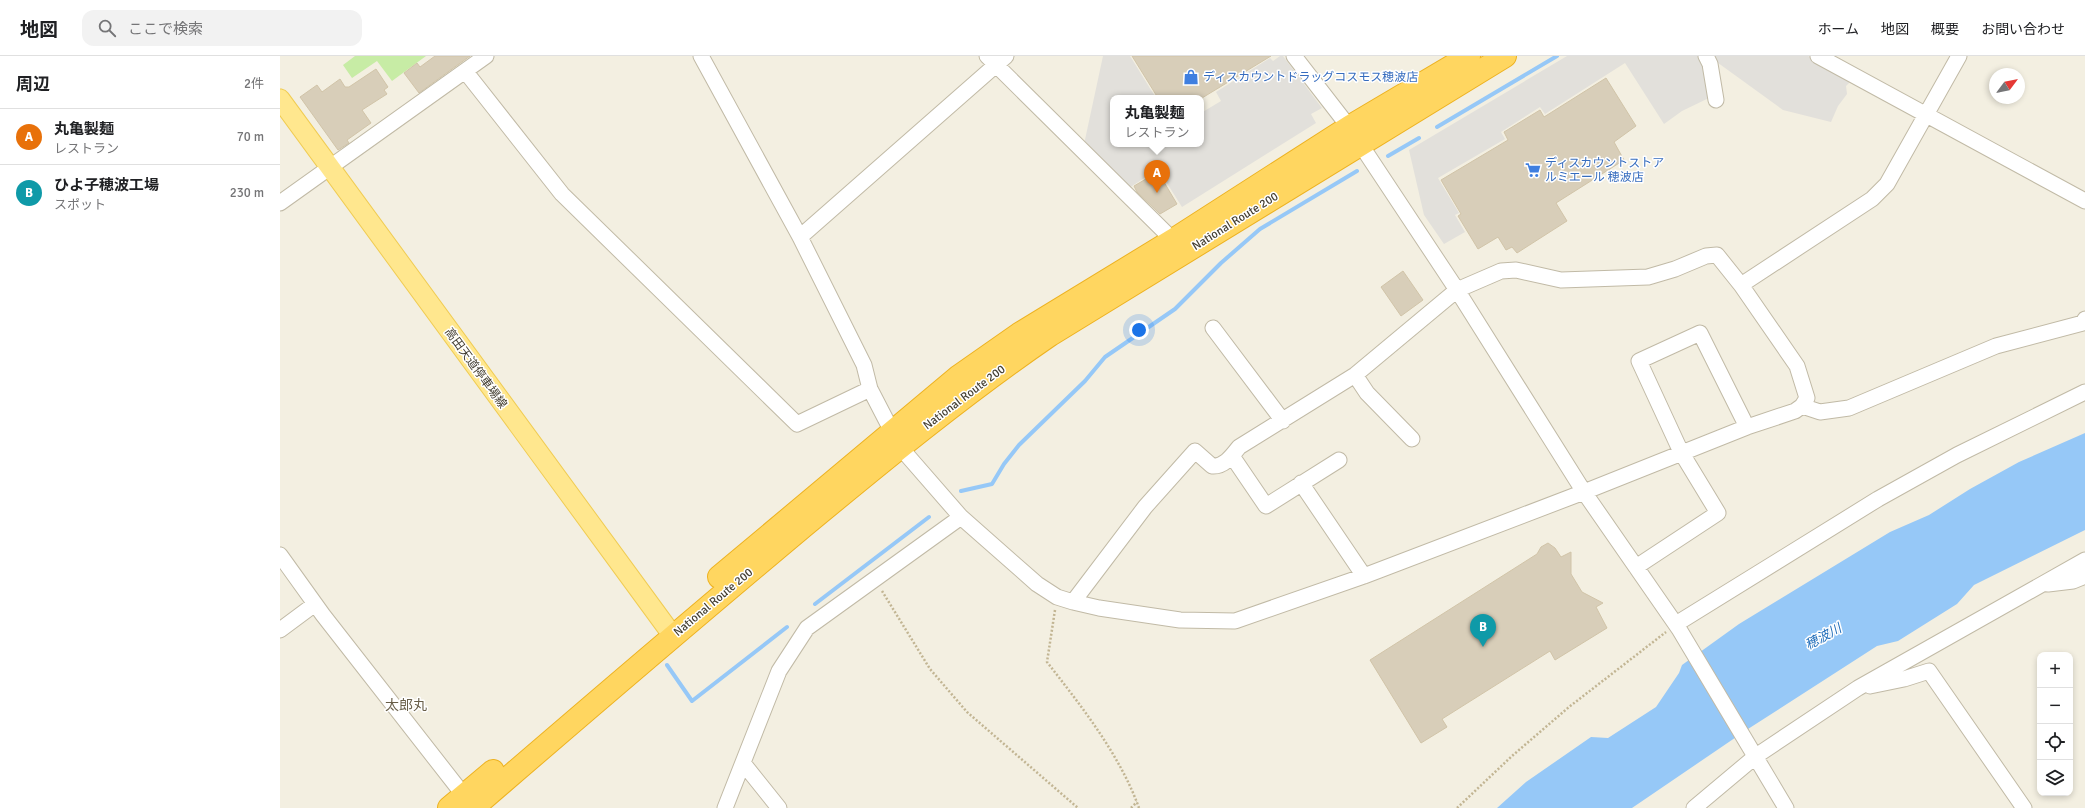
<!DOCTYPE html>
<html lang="ja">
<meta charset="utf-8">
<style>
:root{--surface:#fff;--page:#f2f2f2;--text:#202124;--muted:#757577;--line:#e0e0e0;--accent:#ff430c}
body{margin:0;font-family:Signika,"Noto Sans JP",sans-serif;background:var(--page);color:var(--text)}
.controls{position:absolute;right:12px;bottom:12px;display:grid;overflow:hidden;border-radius:8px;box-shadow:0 2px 6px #0003}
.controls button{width:36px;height:36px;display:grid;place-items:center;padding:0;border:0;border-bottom:1px solid var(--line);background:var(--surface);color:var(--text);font:20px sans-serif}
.compass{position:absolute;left:1709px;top:12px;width:36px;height:36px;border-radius:50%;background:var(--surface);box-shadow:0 2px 6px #0003;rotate:58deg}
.you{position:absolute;left:859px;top:274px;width:14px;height:14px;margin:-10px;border:3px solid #fff;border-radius:50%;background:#1a73e8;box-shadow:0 0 0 6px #1a73e833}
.badge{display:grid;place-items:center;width:26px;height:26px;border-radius:50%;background:var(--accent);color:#fff;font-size:13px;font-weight:700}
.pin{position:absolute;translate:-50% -33px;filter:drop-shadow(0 1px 2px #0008)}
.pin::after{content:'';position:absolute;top:21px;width:14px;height:12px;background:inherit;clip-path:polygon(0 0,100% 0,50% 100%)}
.popup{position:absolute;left:830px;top:39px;width:94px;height:52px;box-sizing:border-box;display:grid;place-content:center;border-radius:8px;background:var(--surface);filter:drop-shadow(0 1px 3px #0005);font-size:13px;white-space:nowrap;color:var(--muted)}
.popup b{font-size:15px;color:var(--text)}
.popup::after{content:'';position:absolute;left:50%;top:100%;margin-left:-8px;border:8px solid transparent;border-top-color:var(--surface)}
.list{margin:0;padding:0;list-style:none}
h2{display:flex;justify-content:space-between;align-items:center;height:52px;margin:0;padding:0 16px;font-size:17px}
h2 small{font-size:13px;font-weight:400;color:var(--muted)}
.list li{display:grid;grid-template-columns:26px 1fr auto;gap:12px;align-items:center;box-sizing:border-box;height:56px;padding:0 16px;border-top:1px solid var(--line)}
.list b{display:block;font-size:15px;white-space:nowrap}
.list p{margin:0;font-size:13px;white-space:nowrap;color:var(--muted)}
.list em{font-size:13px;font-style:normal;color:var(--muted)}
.icon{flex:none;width:22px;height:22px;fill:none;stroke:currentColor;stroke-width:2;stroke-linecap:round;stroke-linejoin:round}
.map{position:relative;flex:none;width:1805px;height:752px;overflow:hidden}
header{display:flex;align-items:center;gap:24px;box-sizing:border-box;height:56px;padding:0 20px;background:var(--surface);border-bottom:1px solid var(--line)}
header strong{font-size:19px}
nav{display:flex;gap:22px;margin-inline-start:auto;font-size:14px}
.search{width:280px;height:36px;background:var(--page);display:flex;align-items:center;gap:10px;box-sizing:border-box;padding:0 14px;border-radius:12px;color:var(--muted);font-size:15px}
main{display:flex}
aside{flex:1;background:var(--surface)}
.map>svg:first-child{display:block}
.park{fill:#c7eca5}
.parking{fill:#e2e0db}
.water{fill:#96c8f7}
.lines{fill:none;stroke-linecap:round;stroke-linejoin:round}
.stream{stroke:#96c8f7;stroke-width:4}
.building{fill:#d8ceb9;stroke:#d1c4a8}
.minor-casing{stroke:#c1baa6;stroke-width:17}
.major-casing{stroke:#f0cc53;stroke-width:21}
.highway-casing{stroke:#edb221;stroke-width:24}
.path{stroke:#c2b593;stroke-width:2.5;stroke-dasharray:2 2;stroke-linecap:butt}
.minor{stroke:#fff;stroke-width:15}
.major{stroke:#ffe78e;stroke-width:19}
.highway{stroke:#ffd660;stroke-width:22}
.labels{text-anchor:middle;stroke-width:3;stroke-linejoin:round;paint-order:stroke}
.shop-label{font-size:12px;fill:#366cbe;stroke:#fff;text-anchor:start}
.street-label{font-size:12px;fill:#443f32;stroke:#fff}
.water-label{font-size:13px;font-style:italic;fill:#216eba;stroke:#fff}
.quarter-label{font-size:14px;fill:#685e48;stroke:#fff}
</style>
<header>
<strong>地図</strong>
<div class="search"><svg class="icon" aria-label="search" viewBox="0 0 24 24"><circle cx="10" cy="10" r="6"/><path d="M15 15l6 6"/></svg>ここで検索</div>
<nav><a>ホーム</a><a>地図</a><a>概要</a><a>お問い合わせ</a></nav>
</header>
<main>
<aside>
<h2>周辺<small>2件</small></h2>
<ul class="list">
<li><span class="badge" style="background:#e8710a">A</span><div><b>丸亀製麺</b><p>レストラン</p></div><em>70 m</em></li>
<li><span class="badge" style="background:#0f9aa8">B</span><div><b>ひよ子穂波工場</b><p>スポット</p></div><em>230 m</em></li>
</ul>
</aside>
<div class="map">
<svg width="1805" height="752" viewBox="0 0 1805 752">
<rect width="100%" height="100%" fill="#f3efe1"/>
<path class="park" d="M75,0H146L112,25L97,5L72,22L63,9Z"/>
<path class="parking" d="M823,0H850L876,42H833V88H921V57L941,45L936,36L990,2L993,5L1000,0H1003L1042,52L1031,58L1036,67L902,151L878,113L846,134L803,93Z
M1287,0H1423L1431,41L1402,55L1384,68L1345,7L1265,58L1260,51L1221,76L1225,83L1158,122L1179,157L1175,159L1185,176L1164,188L1144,159L1129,94Z
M1432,0H1528L1573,23L1566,30L1567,38L1558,50L1551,66L1503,54L1434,4Z"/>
<path class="water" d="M1805,377V474L1694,529L1677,548L1618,585L1597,590L1468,673L1352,752H1217L1246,726L1311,681L1328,682L1376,651L1399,617L1402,609L1459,568L1610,476L1649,459L1690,433L1739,406Z"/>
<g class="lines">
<path class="stream" d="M1157,71L1277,0
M1108,100L1139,82
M681,435L712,428L724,408L739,389L805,325L825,301L895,253L941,207L980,173L1077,115
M535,548L649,461
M387,609L412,645L507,571"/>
</g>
<path class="building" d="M155,0H190L139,37L124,17L137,7L140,11Z
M852,0H991L922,42H878Z
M96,13L108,31L104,34L107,38L82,54L91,67L67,84L69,87L58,94L20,41L37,29L42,36L60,23L65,31H69Z
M1326,22L1356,70L1334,86L1344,104L1276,147L1287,165L1237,197L1232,191L1226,194L1218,181L1198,193L1178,160L1181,158L1161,124L1228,84L1224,76L1260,54L1264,61Z
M878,116L897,148L880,158L857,136L854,130Z
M1123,215L1143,244L1121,260L1101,231Z
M1268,487L1275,492L1281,501L1291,496V518L1302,536L1323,547L1316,551L1327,572L1275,604L1270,595L1162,663L1167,671L1141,687L1090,604L1257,498L1261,491Z"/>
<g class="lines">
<defs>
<path id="minor" d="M421,0L520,181L584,309L590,333L620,391L681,461L757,528L777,541L793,546L819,552L900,564L955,565L1084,520L1304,436L1467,371L1515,355L1522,350L1527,342L1517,310L1461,229L1592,143L1607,128L1679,0
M707,0L893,184L897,191
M1014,0L1069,71L1177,234L1304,436L1399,573L1506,752
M1426,0L1430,8L1436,44
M1538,0L1805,145
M185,15L282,138L517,368L590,333
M0,147L206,0
M520,181L726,0
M933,272L1003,365
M1075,319L1087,337L1132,383
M1522,350L1540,356L1569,352L1716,290L1803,267L1805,263
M952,400L986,450L1059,404
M1021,427L1084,520
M0,499L43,559L189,746
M1356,511L1438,457L1401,396L1359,305L1420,277L1467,371
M1768,528L1793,525L1805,520
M793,546L865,451L915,395L932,410C944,411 952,400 959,391L1075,319L1177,234L1221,215L1236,214L1281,224L1368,221L1395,213L1426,200L1437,199L1461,229
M1396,568L1598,443L1677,399L1805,336
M0,574L35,548
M1590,630L1624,623L1649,615L1744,752
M463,707L499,752
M445,752L499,615L527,572L681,461
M1414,752L1476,700L1578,632L1805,504"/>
<path id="major" d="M0,43L393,580"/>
<path id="highway" d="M439,521L679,320L739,278L893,184L1069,71L1189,0
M169,752L213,715
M193,752C303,657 413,563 524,470C604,404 684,338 770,279L1225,0"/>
</defs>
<use href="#minor" class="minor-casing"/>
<use href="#major" class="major-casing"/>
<use href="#highway" class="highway-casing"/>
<path class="path" d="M602,535L650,613L687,656L798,752
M775,554L767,606C802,651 840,699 859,752
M851,752L857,746
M1177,752L1232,700L1289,651L1386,576"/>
<use href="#minor" class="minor"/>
<use href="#major" class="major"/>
<use href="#highway" class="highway"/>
</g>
<defs>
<symbol id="shop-bare" viewBox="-9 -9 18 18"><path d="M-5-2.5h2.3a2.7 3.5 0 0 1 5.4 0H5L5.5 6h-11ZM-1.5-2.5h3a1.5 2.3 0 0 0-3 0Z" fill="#3f7fe0" stroke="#fff" stroke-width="2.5" paint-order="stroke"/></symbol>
<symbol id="supermarket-bare" viewBox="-9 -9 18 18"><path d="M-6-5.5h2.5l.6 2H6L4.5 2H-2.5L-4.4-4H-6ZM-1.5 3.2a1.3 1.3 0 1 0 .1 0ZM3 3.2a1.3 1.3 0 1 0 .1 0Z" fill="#3f7fe0" stroke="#fff" stroke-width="2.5" paint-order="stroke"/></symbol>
</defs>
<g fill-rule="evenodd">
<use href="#shop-bare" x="900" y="10" width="22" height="22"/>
<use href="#supermarket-bare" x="1242" y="103" width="22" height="22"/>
</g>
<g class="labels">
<g class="shop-label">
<text x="923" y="25">ディスカウントドラッグコスモス穂波店</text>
<text x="1265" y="111">ディスカウントストア<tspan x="1265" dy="14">ルミエール 穂波店</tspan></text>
</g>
<g class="street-label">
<text transform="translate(955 165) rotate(-32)" y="4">National Route 200</text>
<text transform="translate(196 312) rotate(54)" y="4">高田天道停車場線</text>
<text transform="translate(684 341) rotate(-37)" y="4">National Route 200</text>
<text transform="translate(433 546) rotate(-40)" y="4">National Route 200</text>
</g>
<g class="water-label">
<text transform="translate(1543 580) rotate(-29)" y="5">穂波川</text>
</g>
<g class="quarter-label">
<text x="126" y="654">太郎丸</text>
</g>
</g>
</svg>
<div class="controls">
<button>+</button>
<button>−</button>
<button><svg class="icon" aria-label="locate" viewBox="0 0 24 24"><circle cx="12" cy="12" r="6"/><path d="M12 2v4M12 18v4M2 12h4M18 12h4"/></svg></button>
<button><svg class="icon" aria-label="layers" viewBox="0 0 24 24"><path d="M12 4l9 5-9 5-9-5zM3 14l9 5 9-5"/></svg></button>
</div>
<svg class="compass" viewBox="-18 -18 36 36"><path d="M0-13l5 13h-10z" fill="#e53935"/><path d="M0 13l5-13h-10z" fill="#757577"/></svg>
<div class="you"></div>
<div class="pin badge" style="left:877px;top:137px;background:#e8710a">A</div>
<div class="popup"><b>丸亀製麺</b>レストラン</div>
<div class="pin badge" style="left:1203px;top:591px;background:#0f9aa8">B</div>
</div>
</main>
